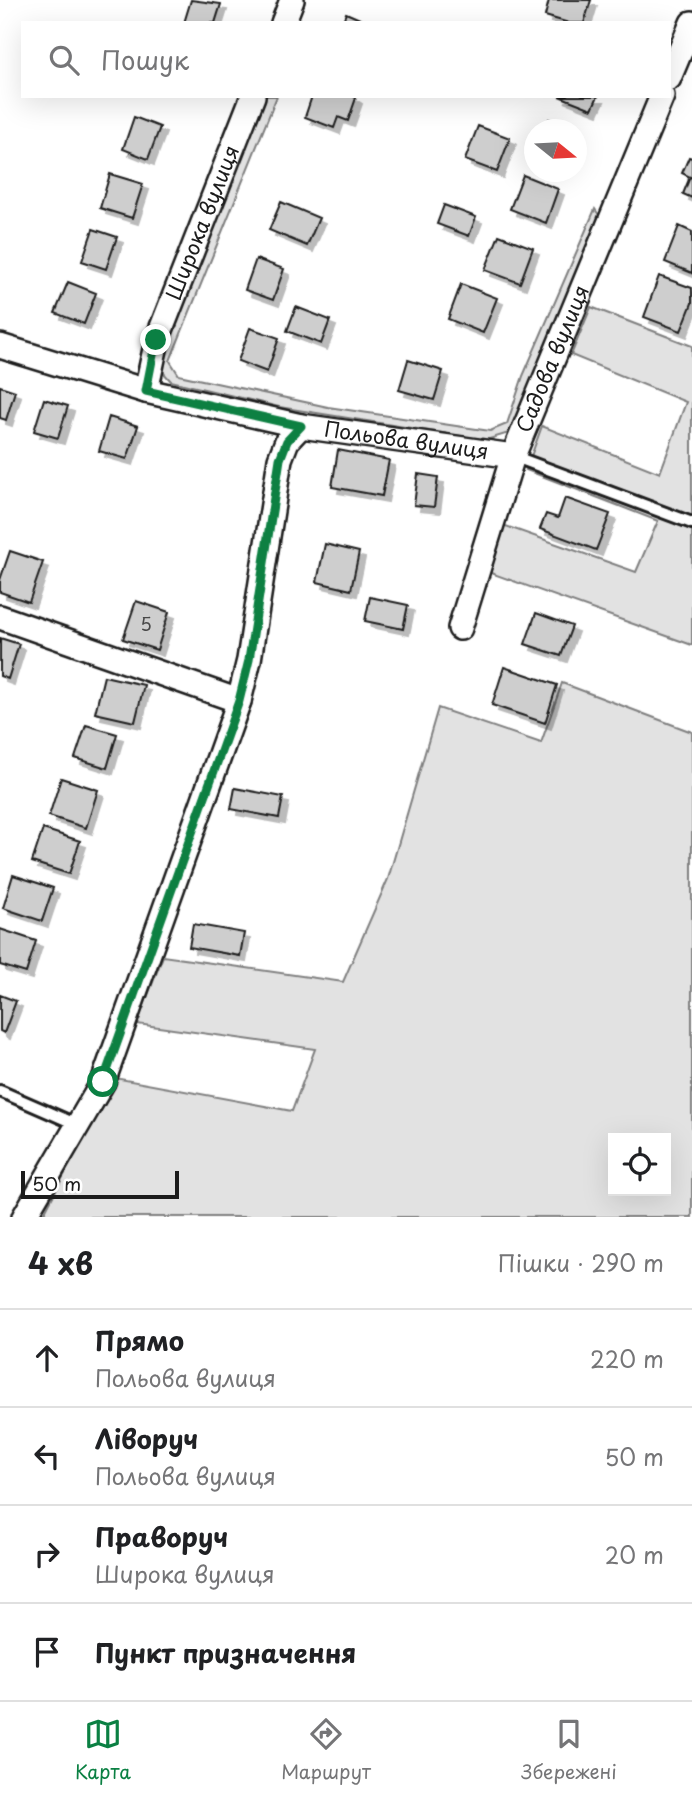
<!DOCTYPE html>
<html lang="uk">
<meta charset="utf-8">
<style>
:root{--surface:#fff;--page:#f2f2f2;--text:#202124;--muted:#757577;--line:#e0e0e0;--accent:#0b8043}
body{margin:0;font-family:"Playpen Sans",sans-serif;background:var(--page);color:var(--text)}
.controls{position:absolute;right:21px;bottom:21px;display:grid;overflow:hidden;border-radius:0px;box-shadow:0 7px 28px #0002}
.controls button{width:63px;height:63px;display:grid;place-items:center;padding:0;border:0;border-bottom:2px solid var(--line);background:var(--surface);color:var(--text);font:35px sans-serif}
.compass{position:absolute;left:524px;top:119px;width:63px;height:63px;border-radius:50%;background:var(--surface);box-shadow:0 7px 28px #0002;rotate:108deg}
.scale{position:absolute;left:21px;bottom:18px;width:158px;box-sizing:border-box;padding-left:7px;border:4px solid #1c1c1c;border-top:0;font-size:19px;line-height:24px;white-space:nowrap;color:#1c1c1c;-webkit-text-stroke:5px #fff;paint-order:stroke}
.stop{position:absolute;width:21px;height:21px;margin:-16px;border:5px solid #0b8043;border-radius:50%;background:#fff}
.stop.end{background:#0b8043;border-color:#fff;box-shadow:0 2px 7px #0008}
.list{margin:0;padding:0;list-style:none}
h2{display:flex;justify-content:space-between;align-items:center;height:91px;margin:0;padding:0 28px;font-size:30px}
h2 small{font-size:23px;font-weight:400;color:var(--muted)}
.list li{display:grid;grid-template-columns:46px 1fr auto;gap:21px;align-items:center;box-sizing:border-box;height:98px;padding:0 28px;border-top:2px solid var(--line)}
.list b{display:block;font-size:26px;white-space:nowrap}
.list p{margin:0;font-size:23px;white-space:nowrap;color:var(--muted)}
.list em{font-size:23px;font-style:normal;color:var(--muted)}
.icon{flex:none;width:38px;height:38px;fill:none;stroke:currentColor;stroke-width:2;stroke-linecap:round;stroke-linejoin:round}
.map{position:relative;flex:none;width:692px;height:1217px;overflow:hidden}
.search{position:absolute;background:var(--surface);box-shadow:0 7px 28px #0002;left:21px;right:21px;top:21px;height:77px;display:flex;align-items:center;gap:18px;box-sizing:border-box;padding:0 24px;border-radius:0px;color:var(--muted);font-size:26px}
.sheet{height:483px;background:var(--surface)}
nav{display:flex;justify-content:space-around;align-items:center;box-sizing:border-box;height:98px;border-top:2px solid var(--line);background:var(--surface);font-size:19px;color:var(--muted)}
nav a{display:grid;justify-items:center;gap:4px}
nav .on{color:var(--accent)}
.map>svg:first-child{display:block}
.green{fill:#e2e2e2;stroke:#7f7f7f;stroke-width:2;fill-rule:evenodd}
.building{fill:#cecece;stroke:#1c1c1c;stroke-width:2;filter:url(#shadow)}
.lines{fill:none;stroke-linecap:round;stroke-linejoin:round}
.lane-casing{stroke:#1c1c1c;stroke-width:16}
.street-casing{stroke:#1c1c1c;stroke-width:28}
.lane{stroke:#fff;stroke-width:10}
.street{stroke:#fff;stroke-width:23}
.route{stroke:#0b8043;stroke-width:9}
.labels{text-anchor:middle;stroke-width:7;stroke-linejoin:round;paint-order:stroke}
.number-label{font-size:18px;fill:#484848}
.street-label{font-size:21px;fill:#1c1c1c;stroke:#fff}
</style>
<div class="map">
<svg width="692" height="1217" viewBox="0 0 692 1217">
<defs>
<filter id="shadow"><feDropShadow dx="6" dy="6" stdDeviation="0" flood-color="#0004"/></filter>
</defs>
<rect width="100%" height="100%" fill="#fff"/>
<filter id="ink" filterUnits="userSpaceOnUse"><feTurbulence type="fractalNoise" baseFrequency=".0143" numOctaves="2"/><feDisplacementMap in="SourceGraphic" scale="14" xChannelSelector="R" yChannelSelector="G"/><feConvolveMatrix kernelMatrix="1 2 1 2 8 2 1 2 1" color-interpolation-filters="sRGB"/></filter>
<g filter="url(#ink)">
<path class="green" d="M264,96H277L170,361L179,375L328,407L490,431L507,424L523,376L595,209L601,218L509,433L486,440L279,407L171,381L162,371L161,348Z
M591,307L692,346V645L488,572L503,525L636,572L658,521L526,470L542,426L660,473L686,402L571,355Z
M562,683L692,732V1217H42L115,1078L292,1111L315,1049L137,1024L163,956L343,982L388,879L438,708L541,743ZM613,1138H666V1191H613Z"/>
<path class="building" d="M191,0L221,4L215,23H184Z
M549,0H591L584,23H569L545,16Z
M346,13L369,23H342Z
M312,96H353L356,98L348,121L338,117L334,128L305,117Z
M559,96H598L592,109Z
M134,117L160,127L148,159L123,149Z
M549,119L573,130H544Z
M478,126L510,138L497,172L465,160Z
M689,157L692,158V198L683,194L690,177L682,173Z
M110,174L143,184L132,218L100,208Z
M523,175L558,189L546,223L510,209Z
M281,202L319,218L307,246L269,230Z
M444,205L476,217L469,236L437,224Z
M679,226L692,232V273L665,262Z
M93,229L117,237L106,269L82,261Z
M499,235L533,248L520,283L485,270Z
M256,259L284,269L273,300L245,290Z
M659,276L692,288V303L681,331L644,317Z
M68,282L96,293L84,324L55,313Z
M461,284L497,298L483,333L448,319Z
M296,307L330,320L321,344L287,331Z
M250,328L279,338L267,372L238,361Z
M408,360L443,371L434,400L399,390Z
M0,386L15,391L6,420L0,418Z
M44,399L68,406L58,438L34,431Z
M109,417L138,426L127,459L99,451Z
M338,450L389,460L382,496L332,487Z
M418,474L438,477L434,507L414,505Z
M565,498L610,514L596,550L540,529L546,514L558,518Z
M325,544L359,552L351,590L317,582Z
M10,551L43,562L29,602L0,592V580Z
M370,597L408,605L403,629L365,621Z
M136,601L169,612L157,650L123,639Z
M536,613L572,626L561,656L525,644Z
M0,638L19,644L8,679L0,676Z
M504,667L557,685L545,723L492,705Z
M104,676L144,685L135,722L95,713Z
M86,725L117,734L107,768L75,758Z
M61,778L98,790L86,828L49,816Z
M235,788L283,797L279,818L231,809Z
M43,829L80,841L69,874L32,862Z
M13,875L53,888L42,921L3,908Z
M193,924L244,933L240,956L189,947Z
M0,929L36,941L26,973L0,965Z
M0,995L16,1001L4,1033L0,1031Z"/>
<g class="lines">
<defs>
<path id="lane" d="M513,456L692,523
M0,1091L78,1125"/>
<g id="street">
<path d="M283,23L292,0"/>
<path d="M669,78L692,23"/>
<path id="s1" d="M0,346L146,391L301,426L513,456"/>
<path id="s2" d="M146,391L157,340L253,96"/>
<path d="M0,617L239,701"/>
<path id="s3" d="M460,628L513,456L662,96"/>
<path d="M24,1217L103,1082L239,701L249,660L280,459L287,441L301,426"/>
</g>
</defs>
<use href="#lane" class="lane-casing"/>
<use href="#street" class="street-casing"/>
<use href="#lane" class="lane"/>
<use href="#street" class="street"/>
</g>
</g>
<g class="lines" filter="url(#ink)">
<path class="route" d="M103,1082L239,701L249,660L280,459L287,441L301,426L146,391L156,340"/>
</g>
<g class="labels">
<g class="number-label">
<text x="146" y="631">5</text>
</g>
<g class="street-label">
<text dy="7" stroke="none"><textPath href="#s2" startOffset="178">Широка вулиця</textPath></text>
<text dy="7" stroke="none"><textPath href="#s3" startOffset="285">Садова вулиця</textPath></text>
<text dy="7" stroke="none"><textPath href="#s1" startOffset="418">Польова вулиця</textPath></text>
</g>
</g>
</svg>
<div class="controls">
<button><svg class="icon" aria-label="locate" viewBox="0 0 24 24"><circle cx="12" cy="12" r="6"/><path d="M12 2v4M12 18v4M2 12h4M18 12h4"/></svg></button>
</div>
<svg class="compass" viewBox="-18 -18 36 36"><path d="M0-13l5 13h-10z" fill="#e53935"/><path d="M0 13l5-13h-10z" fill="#757577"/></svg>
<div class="scale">50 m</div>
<div class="stop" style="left:103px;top:1082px"></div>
<div class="stop end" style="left:156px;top:340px"></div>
<div class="search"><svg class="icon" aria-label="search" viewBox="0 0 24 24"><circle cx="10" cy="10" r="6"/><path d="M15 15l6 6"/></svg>Пошук</div>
</div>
<section class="sheet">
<h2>4 хв<small>Пішки · 290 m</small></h2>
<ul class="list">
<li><svg class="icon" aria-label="ahead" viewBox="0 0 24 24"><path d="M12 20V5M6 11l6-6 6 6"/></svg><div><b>Прямо</b><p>Польова вулиця</p></div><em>220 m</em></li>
<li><svg class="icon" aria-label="left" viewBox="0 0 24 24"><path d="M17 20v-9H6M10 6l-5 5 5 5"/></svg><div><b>Ліворуч</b><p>Польова вулиця</p></div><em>50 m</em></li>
<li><svg class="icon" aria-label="right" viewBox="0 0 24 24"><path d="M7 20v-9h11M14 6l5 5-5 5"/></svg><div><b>Праворуч</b><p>Широка вулиця</p></div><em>20 m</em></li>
<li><svg class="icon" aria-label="arrive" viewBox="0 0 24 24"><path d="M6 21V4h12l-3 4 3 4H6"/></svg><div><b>Пункт призначення</b></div></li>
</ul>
</section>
<nav>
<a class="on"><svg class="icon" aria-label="map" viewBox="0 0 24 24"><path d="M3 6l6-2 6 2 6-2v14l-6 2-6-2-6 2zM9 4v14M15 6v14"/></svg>Карта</a>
<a><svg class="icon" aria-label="directions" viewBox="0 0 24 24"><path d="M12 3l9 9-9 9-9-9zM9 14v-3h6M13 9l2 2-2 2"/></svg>Маршрут</a>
<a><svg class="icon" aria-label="saved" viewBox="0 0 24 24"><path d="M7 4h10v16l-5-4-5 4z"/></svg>Збережені</a>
</nav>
